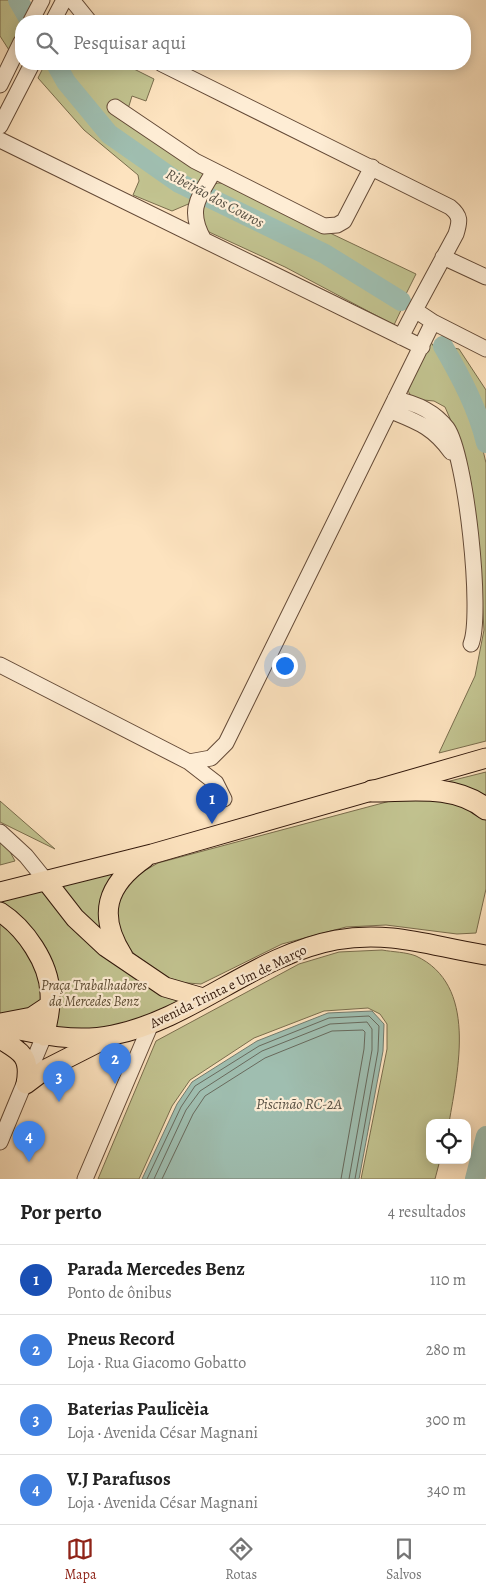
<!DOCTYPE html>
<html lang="pt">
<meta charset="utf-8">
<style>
:root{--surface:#fff;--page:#f6f6f6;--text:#222;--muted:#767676;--line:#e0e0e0;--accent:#8f2418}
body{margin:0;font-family:Alegreya,serif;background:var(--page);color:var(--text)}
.controls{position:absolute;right:15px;bottom:15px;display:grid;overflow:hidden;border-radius:10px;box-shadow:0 2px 12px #0003}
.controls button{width:45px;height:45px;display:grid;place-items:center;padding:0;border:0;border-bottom:1px solid var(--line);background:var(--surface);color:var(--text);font:25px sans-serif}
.you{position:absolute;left:284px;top:665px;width:18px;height:18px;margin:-12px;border:4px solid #fff;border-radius:50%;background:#1a73e8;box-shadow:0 0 0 8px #1a73e833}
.badge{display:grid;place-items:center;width:32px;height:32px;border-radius:50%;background:var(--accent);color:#fff;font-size:16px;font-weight:700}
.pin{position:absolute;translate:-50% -41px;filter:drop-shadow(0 1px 2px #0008)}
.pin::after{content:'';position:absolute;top:26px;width:18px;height:15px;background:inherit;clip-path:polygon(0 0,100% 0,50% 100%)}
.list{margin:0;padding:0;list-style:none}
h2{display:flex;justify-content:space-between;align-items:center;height:65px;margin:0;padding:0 20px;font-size:21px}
h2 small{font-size:16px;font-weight:400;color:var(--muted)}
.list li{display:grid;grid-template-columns:32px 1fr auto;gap:15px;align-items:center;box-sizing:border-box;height:70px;padding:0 20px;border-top:1px solid var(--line)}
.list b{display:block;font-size:19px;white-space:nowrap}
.list p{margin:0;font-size:16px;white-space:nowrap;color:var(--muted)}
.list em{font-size:16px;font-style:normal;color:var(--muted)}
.icon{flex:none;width:28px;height:28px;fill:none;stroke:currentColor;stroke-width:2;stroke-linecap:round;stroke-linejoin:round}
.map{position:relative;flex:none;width:486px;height:1179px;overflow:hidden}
.search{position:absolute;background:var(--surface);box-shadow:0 2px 12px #0003;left:15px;right:15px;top:15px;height:55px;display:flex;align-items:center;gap:12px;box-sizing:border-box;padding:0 18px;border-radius:20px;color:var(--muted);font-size:19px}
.sheet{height:345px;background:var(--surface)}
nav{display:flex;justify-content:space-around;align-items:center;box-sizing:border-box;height:70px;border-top:1px solid var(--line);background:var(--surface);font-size:14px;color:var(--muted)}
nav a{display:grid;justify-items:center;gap:2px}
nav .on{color:var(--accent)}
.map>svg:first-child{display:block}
.green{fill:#c2c390;stroke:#7a6d4d}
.water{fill:#9fbeb0;stroke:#737b6e}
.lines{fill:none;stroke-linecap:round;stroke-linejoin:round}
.shore{stroke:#686a5d;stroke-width:1}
.river{stroke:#9fbeb0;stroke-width:20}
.minor-casing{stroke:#644a37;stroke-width:17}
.major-casing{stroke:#31170a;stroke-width:21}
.highway-casing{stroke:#31170a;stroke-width:23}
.minor{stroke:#feedd5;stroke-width:15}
.major{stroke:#fde3bf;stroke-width:19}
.highway{stroke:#fde3bf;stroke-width:21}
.labels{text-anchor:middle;stroke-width:4.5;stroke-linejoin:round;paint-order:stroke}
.park-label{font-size:14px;font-style:italic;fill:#5c4b32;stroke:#feedd5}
.street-label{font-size:14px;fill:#31170a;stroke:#feedd5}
.water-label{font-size:15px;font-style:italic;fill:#585144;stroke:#feedd5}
</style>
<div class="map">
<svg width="486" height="1179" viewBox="0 0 486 1179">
<rect width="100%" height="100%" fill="#fde3bf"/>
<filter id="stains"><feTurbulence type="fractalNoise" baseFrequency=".004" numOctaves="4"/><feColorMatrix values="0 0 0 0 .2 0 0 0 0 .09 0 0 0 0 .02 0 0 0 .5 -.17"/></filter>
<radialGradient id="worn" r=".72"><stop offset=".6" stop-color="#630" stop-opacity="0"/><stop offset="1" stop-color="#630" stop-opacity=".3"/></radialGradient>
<path class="green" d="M0,0H11L24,21H21V29L9,50L0,36Z
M45,64L105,139L173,187L195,196L193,202L172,211L133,195L139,181L138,175L84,130L38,78Z
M61,64H124L154,79L146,101L132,96L128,109L209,171L200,189L181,178L112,132L71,82Z
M218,183H225L416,274L404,298L326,249L208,193L212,185Z
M202,202L320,257L402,308L394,325L285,267L209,232L202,224Z
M430,341C459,382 475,414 486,463V741L439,753L475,676L484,630L479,548L470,477L462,446L445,407L434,401L413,399L408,391Z
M448,347L459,349L486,390V427L462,371Z
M486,772V801L442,783Z
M455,799L486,816V889L476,933L457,934L386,925L346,927L282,944L201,984L174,982L134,954L116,930L117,902L126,888L137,875L158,863L394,800Z
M0,801L55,849L0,822Z
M0,842L8,848L15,861L0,865Z
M133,861L121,873L112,942L54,884Z
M47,885L70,917L190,1000L122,1026L50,1033L54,988L0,908V895Z
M0,917L25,945L43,987L41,1007L0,1018Z
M382,950C393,952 406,952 416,956C478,985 458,1069 449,1123H430V1160H440L435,1179H361L387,1049V1024L380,1014L368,1008L324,1011L254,1038L190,1080L172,1106L139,1179H98L156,1041L299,964L339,952Z"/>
<path class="water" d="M372,1011L384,1024L383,1051L359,1179H142L177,1104L192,1082L257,1041L328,1013Z"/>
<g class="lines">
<path class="shore" d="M147,1179L181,1107L195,1086L259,1046L329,1018L369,1016L379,1026L378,1051L355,1179
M154,1179L186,1110L200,1091L262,1051L330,1024L367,1022L372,1029V1050L349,1179
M162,1179L193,1114L205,1096L265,1058L332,1031L363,1030L365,1032L364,1049L341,1179"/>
<path class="river" d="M18,0L30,21
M56,64L66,82L109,134L179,183L325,254L401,301
M443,346C461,377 478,409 486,443
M475,1179L486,1136"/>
<defs>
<path id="minor" d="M72,0L89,21
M31,21L42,0
M53,21L64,0
M162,64L450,207C461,216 460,221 456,234L415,310
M0,85L21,42
M115,107L195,161L324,226L337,225L344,221L372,167
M0,126L32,64
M0,140L422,347
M204,240C187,210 198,198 214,171
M443,257L486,277
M401,337L415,310L433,322L486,349
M395,399C416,403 434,411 447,428C466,455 483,614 471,644
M391,411C418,422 433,427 451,452
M0,665L189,762
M224,799L216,783L189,762L211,758L226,743L433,322
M0,832L26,856L47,882
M0,1142L44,1036
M85,1179L151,1024"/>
<path id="major" d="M47,882L75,918L106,947L165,987L203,998
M0,892L152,854L486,758
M0,912C25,928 49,963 50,993C51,1008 48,1022 44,1036
M123,956C97,915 106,885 145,858
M1,1023L32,1017L50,1005
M0,1026C37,1034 75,1043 113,1035C193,1019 255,955 336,940C392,930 433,947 486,955
M0,1039C22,1052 31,1057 26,1084
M26,1084L46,1069L103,1040"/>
<path id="highway" d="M372,791C410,791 454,783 486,809"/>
</defs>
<use href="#minor" class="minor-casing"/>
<use href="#major" class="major-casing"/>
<use href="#highway" class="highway-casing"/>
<use href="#minor" class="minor"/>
<use href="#major" class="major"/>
<use href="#highway" class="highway"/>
</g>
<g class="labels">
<g class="park-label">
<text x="94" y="990">Praça Trabalhadores<tspan x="94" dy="16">da Mercedes Benz</tspan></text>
</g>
<g class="street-label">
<text transform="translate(228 986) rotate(-26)" y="5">Avenida Trinta e Um de Março</text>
</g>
<g class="water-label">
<text transform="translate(215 198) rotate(28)" y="5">Ribeirão dos Couros</text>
<text x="299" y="1109">Piscinão RC-2A</text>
</g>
</g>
<rect width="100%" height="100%" filter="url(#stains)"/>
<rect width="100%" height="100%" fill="url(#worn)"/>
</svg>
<div class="controls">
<button><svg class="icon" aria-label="locate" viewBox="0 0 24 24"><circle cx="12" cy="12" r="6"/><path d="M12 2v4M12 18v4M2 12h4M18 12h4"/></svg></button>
</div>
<div class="you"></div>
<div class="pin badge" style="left:212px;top:824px;background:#1a4fb4">1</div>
<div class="pin badge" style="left:115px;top:1084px;background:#3f7fe0">2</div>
<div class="pin badge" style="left:59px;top:1102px;background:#3f7fe0">3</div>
<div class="pin badge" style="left:29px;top:1162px;background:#3f7fe0">4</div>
<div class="search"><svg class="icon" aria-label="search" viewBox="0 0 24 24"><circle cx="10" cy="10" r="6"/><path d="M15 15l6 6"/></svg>Pesquisar aqui</div>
</div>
<section class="sheet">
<h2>Por perto<small>4 resultados</small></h2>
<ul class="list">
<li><span class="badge" style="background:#1a4fb4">1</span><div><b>Parada Mercedes Benz</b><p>Ponto de ônibus</p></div><em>110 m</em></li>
<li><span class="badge" style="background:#3f7fe0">2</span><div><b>Pneus Record</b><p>Loja · Rua Giacomo Gobatto</p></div><em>280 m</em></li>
<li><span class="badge" style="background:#3f7fe0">3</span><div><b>Baterias Paulicèia</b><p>Loja · Avenida César Magnani</p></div><em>300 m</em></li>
<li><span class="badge" style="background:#3f7fe0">4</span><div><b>V.J Parafusos</b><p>Loja · Avenida César Magnani</p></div><em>340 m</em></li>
</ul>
</section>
<nav>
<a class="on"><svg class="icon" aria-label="map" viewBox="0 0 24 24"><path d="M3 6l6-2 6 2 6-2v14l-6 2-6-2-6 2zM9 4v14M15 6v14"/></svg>Mapa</a>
<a><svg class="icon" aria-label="directions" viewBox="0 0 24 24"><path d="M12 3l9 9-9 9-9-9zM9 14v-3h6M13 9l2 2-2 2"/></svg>Rotas</a>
<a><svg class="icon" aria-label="saved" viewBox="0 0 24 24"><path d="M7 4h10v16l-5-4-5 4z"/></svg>Salvos</a>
</nav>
